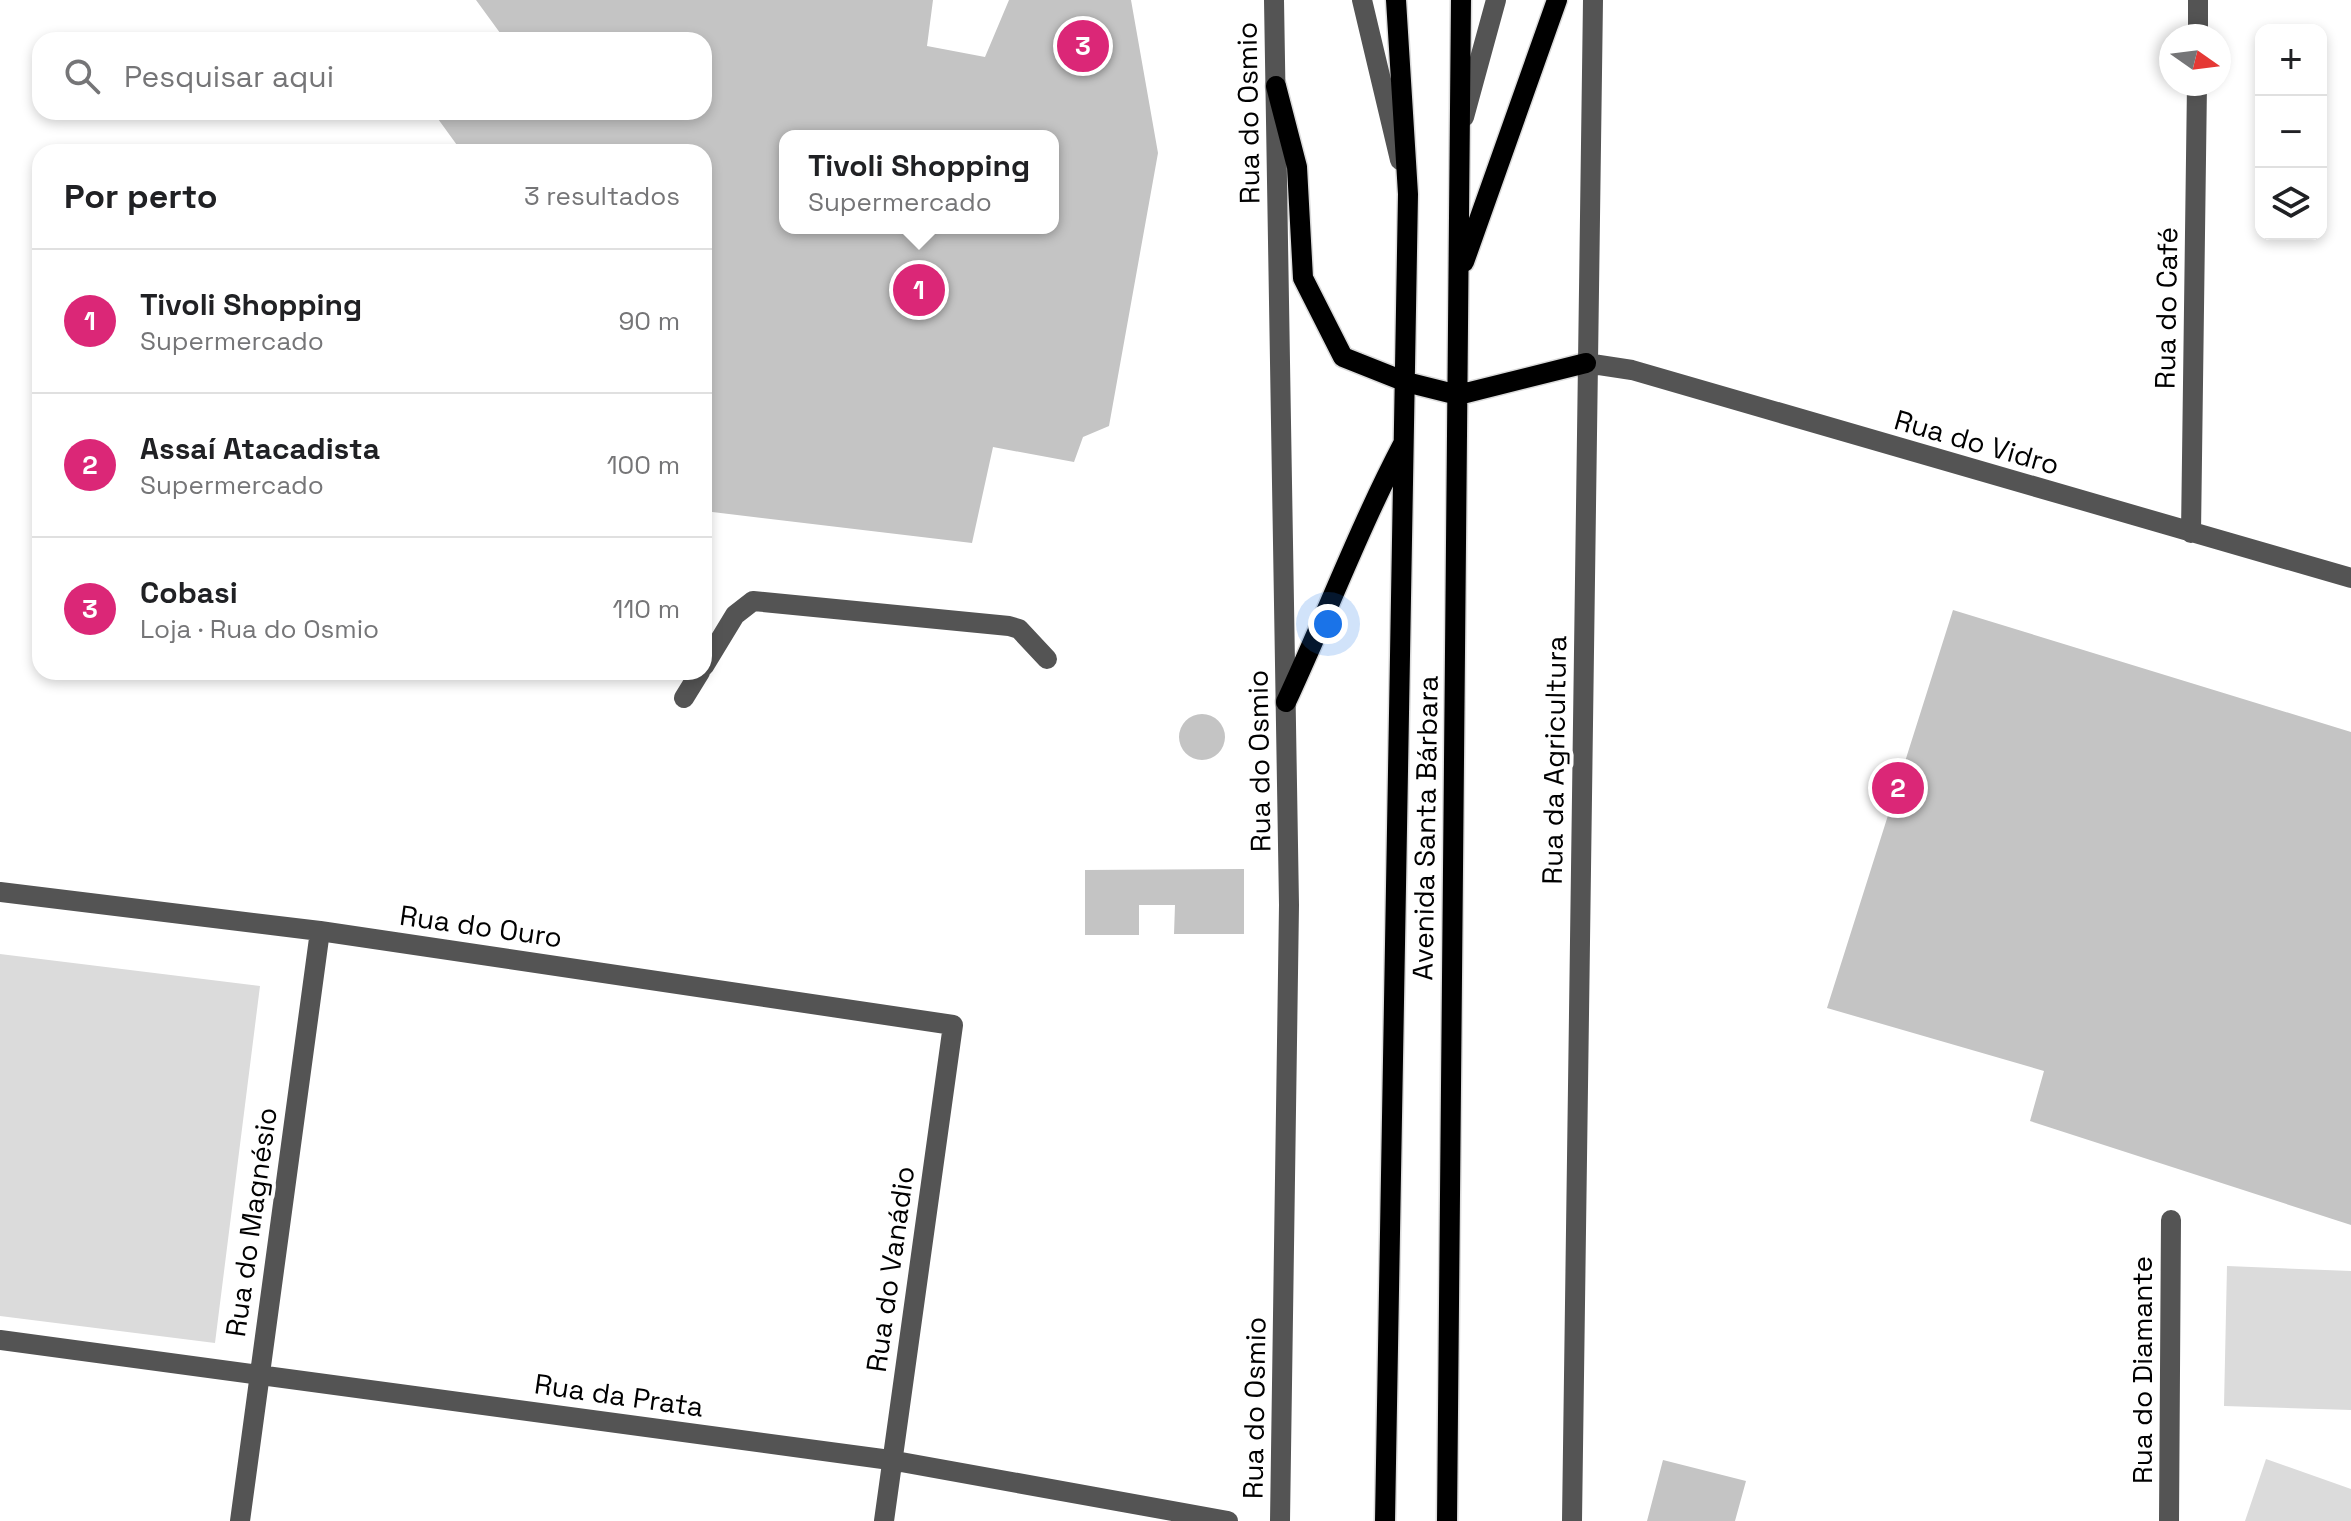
<!DOCTYPE html>
<html lang="pt">
<meta charset="utf-8">
<style>
:root{--surface:#fff;--page:#f6f6f6;--text:#202124;--muted:#757577;--line:#e0e0e0;--accent:#db2777}
body{margin:0;font-family:"Space Grotesk",sans-serif;background:var(--page);color:var(--text)}
.controls{position:absolute;right:24px;top:24px;display:grid;overflow:hidden;border-radius:16px;box-shadow:0 4px 12px #0003}
.controls button{width:72px;height:72px;display:grid;place-items:center;padding:0;border:0;border-bottom:2px solid var(--line);background:var(--surface);color:var(--text);font:40px sans-serif}
.compass{position:absolute;left:2159px;top:24px;width:72px;height:72px;border-radius:50%;background:var(--surface);box-shadow:0 4px 12px #0003;rotate:104deg}
.you{position:absolute;left:1328px;top:624px;width:28px;height:28px;margin:-20px;border:6px solid #fff;border-radius:50%;background:#1a73e8;box-shadow:0 0 0 12px #1a73e833}
.badge{display:grid;place-items:center;width:52px;height:52px;border-radius:50%;background:var(--accent);color:#fff;font-size:26px;font-weight:700}
.pin{position:absolute;translate:-50% -50%;border:4px solid #fff;box-shadow:0 2px 8px #0006}
.popup{position:absolute;left:779px;top:130px;width:280px;height:104px;box-sizing:border-box;display:grid;place-content:center;border-radius:16px;background:var(--surface);filter:drop-shadow(0 2px 6px #0005);font-size:26px;white-space:nowrap;color:var(--muted)}
.popup b{font-size:30px;color:var(--text)}
.popup::after{content:'';position:absolute;left:50%;top:100%;margin-left:-16px;border:16px solid transparent;border-top-color:var(--surface)}
.list{margin:0;padding:0;list-style:none}
h2{display:flex;justify-content:space-between;align-items:center;height:104px;margin:0;padding:0 32px;font-size:34px}
h2 small{font-size:26px;font-weight:400;color:var(--muted)}
.list li{display:grid;grid-template-columns:52px 1fr auto;gap:24px;align-items:center;box-sizing:border-box;height:144px;padding:0 32px;border-top:2px solid var(--line)}
.list b{display:block;font-size:30px;white-space:nowrap}
.list p{margin:0;font-size:26px;white-space:nowrap;color:var(--muted)}
.list em{font-size:26px;font-style:normal;color:var(--muted)}
.icon{flex:none;width:44px;height:44px;fill:none;stroke:currentColor;stroke-width:2;stroke-linecap:round;stroke-linejoin:round}
.map{position:relative;flex:none;width:2351px;height:1521px;overflow:hidden}
.search{position:absolute;background:var(--surface);box-shadow:0 4px 12px #0003;left:32px;top:32px;width:680px;height:88px;display:flex;align-items:center;gap:20px;box-sizing:border-box;padding:0 28px;border-radius:24px;color:var(--muted);font-size:30px}
.panel{position:absolute;background:var(--surface);box-shadow:0 4px 12px #0003;left:32px;top:144px;width:680px;height:536px;border-radius:24px}
.map>svg:first-child{display:block}
.green{fill:#dbdbdb}
.building{fill:#c4c4c4;fill-rule:evenodd}
.lines{fill:none;stroke-linecap:round;stroke-linejoin:round}
.major-casing{stroke:#dbdbdb;stroke-width:23}
.minor{stroke:#545454;stroke-width:20}
.major{stroke:#000;stroke-width:20}
.labels{text-anchor:middle;stroke-width:8;stroke-linejoin:round;paint-order:stroke}
.street-label{font-size:28px;fill:#000;stroke:#fff}
</style>
<div class="map">
<svg width="2351" height="1521" viewBox="0 0 2351 1521">
<rect width="100%" height="100%" fill="#fff"/>
<path class="green" d="M0,954L260,986L215,1343L0,1316Z
M2227,1266L2351,1271V1410L2224,1406Z
M2266,1459L2351,1489V1521H2245Z"/>
<path class="building" d="M476,0H933L927,46L985,57L1009,0H1131L1158,153L1109,426L1083,437L1074,462L993,447L972,543L704,511V152H462L433,112H704V40H499L503,37ZM785,136H1053V228H785Z
M1953,610L2351,732V1225L2030,1121L2044,1071L1827,1008Z
M1179 737a23 23 0 1 1 46 0a23 23 0 1 1-46 0Z
M1244,869V934H1174L1175,905H1139V935H1085V870Z
M1663,1460L1746,1481L1735,1521H1647Z"/>
<g class="lines">
<defs>
<path id="major" d="M1276,86L1297,167L1303,278L1343,357L1406,382L1458,395L1586,363
M1464,262L1557,0
M1286,702C1326,616 1359,528 1403,444
M1385,1521L1408,194L1396,0
M1447,1521L1461,0"/>
</defs>
<use href="#major" class="major-casing"/>
<path class="minor" d="M1274,0L1289,905L1280,1521
M1362,0L1400,160
M2198,36V0
M1464,117L1496,0
M1586,363L1632,370L2351,578
M2191,533L2197,84
M704,666L735,615L753,601L1009,626L1019,629L1047,659
M684,698L700,672
M0,892L320,931L953,1025L884,1521
M0,1340L890,1460L1228,1521
M240,1521L320,931
M1572,1521L1593,0
M2169,1521L2171,1220"/>
<use href="#major" class="major"/>
</g>
<g class="labels">
<g class="street-label">
<text transform="translate(1248 113) rotate(-91)" y="10">Rua do Osmio</text>
<text transform="translate(2166 308) rotate(-89)" y="10">Rua do Café</text>
<text transform="translate(1977 442) rotate(16)" y="10">Rua do Vidro</text>
<text transform="translate(1554 760) rotate(-89)" y="10">Rua da Agricultura</text>
<text transform="translate(1259 761) rotate(-91)" y="10">Rua do Osmio</text>
<text transform="translate(1425 828) rotate(-89)" y="10">Avenida Santa Bárbara</text>
<text transform="translate(481 926) rotate(8)" y="10">Rua do Ouro</text>
<text transform="translate(251 1222) rotate(-82)" y="10">Rua do Magnésio</text>
<text transform="translate(890 1269) rotate(-82)" y="10">Rua do Vanádio</text>
<text transform="translate(2142 1370) rotate(-90)" y="10">Rua do Diamante</text>
<text transform="translate(619 1395) rotate(8)" y="10">Rua da Prata</text>
<text transform="translate(1254 1408) rotate(-89)" y="10">Rua do Osmio</text>
</g>
</g>
</svg>
<div class="controls">
<button>+</button>
<button>−</button>
<button><svg class="icon" aria-label="layers" viewBox="0 0 24 24"><path d="M12 4l9 5-9 5-9-5zM3 14l9 5 9-5"/></svg></button>
</div>
<svg class="compass" viewBox="-18 -18 36 36"><path d="M0-13l5 13h-10z" fill="#e53935"/><path d="M0 13l5-13h-10z" fill="#757577"/></svg>
<div class="you"></div>
<div class="pin badge" style="left:919px;top:290px">1</div>
<div class="popup"><b>Tivoli Shopping</b>Supermercado</div>
<div class="pin badge" style="left:1898px;top:788px">2</div>
<div class="pin badge" style="left:1083px;top:46px">3</div>
<div class="search"><svg class="icon" aria-label="search" viewBox="0 0 24 24"><circle cx="10" cy="10" r="6"/><path d="M15 15l6 6"/></svg>Pesquisar aqui</div>
<section class="panel">
<h2>Por perto<small>3 resultados</small></h2>
<ul class="list">
<li><span class="badge">1</span><div><b>Tivoli Shopping</b><p>Supermercado</p></div><em>90 m</em></li>
<li><span class="badge">2</span><div><b>Assaí Atacadista</b><p>Supermercado</p></div><em>100 m</em></li>
<li><span class="badge">3</span><div><b>Cobasi</b><p>Loja · Rua do Osmio</p></div><em>110 m</em></li>
</ul>
</section>
</div>
